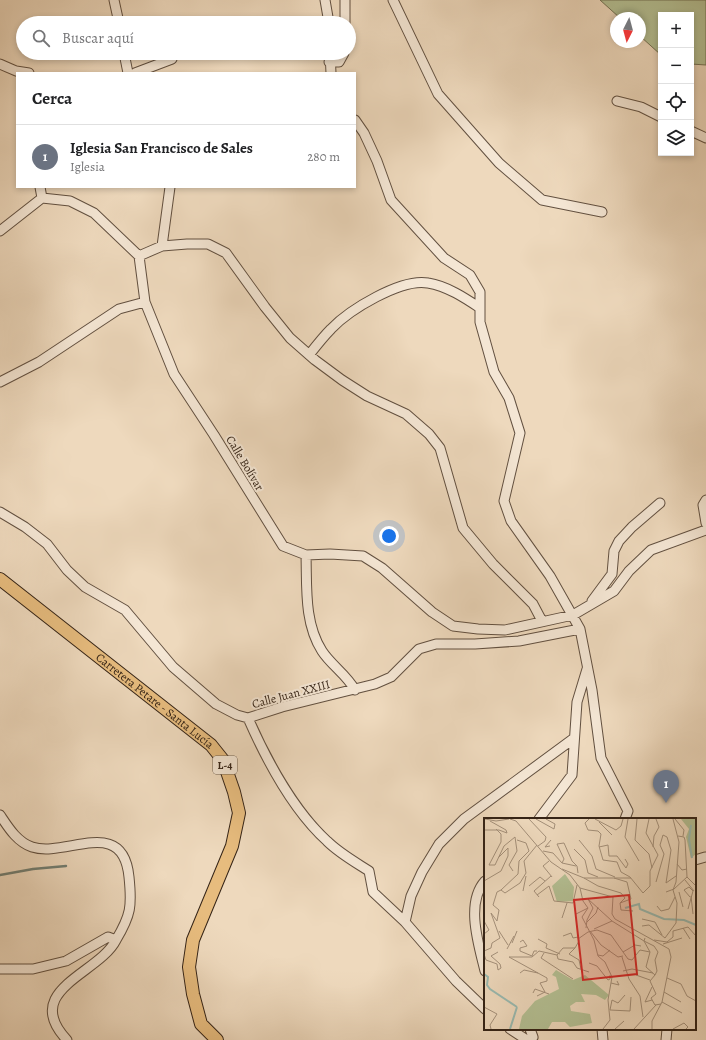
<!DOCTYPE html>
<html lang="es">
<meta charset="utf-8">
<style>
:root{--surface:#fff;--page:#f6f6f6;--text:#202124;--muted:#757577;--line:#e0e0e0;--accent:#8f2418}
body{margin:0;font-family:Alegreya,serif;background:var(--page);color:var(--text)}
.controls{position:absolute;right:12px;top:12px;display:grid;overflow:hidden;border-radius:0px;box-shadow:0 2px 6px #0003}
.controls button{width:36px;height:36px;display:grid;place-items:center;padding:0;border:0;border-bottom:1px solid var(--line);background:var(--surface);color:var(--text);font:20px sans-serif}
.compass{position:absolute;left:610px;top:12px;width:36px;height:36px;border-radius:50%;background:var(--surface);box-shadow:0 2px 6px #0003;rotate:186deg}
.you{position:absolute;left:389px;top:536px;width:14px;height:14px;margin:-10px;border:3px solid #fff;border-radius:50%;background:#1a73e8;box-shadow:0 0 0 6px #1a73e833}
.badge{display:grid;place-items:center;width:26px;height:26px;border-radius:50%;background:var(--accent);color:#fff;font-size:13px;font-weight:700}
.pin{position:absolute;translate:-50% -33px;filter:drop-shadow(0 1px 2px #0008)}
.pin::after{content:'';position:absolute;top:21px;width:14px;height:12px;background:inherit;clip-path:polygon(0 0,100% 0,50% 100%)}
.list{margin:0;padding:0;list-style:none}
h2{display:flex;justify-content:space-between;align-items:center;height:52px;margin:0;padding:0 16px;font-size:17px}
h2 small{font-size:13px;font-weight:400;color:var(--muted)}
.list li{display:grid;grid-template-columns:26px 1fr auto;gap:12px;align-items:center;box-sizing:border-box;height:64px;padding:0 16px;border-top:1px solid var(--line)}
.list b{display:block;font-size:15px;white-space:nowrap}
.list p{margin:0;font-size:13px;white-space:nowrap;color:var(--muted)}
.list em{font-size:13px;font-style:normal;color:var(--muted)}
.icon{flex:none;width:22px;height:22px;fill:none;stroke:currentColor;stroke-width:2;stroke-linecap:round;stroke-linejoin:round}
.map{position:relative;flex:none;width:706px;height:1040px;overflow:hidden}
.search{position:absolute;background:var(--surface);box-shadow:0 2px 6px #0003;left:16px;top:16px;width:340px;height:44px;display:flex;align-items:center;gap:10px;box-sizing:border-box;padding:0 14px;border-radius:22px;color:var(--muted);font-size:15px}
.panel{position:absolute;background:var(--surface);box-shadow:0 2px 6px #0003;left:16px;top:72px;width:340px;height:116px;border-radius:0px}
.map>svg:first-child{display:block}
.green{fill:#b4c094;stroke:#747255}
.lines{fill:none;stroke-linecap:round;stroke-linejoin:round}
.stream{stroke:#717e73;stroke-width:2.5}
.minor-casing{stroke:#625040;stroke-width:11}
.major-casing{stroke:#342316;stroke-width:14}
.minor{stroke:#f4e6d4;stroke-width:9}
.major{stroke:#e7bc7e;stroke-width:12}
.labels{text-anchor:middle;stroke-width:4;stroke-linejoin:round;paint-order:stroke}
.shield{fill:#f4e6d4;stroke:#6e5e4f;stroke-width:1}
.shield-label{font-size:11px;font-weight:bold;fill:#342316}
.street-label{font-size:12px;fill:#342316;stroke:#f4e6d4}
.inset-river{fill:none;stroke:#99bab1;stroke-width:2}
.inset-road{fill:none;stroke:#a4907a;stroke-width:1}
.view{fill:#d62828;fill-opacity:0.15;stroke:#d62828;stroke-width:2}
.inset-edge{fill:none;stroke:#342316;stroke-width:2}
</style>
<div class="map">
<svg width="706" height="1040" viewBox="0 0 706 1040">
<rect width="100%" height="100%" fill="#eed9bd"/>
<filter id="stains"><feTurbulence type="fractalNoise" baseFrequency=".005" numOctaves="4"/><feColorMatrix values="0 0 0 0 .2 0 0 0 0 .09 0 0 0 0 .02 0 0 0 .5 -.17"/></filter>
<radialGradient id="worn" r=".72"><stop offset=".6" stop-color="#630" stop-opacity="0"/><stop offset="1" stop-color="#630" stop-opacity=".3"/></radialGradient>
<path class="green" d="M600,0H706V65L691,64V15H661V55L640,36V18H620Z"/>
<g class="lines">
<path class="stream" d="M0,875L33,869L66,866"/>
<defs>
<path id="minor" d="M114,0L119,23
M325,0L329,23
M345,0V23
M393,0L438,94L499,163L542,200L602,212
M124,53L128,73
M330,53L331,73
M329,62H339L344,53
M0,64L16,71L29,73
M135,73L172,59
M617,101L641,107L661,117
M355,120L364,133L377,161L391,200L444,258L470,275L480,292V322L494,372L509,398L520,433L504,501L511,521L550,576L580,629L592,690L601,758L628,811L625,819
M691,131L706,138
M40,187L42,198
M0,231L42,198L70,201L94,213L139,256L145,302L174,374L214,435L283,546L306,555L330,554L363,556L382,568L432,612L453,626L478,629L505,630L573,615L614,591L629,571L651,550L706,530
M162,246L170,187
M139,256L162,246L187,244H208L226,253L265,307L290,338L315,360L342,380L367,396L406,414L429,434L440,448L463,528L493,564L533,604L542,621
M309,355C316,346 323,337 331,329C349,310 401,278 428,283C447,286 465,298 480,308
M0,382L39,362L119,309L145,302
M706,500L703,505L706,523
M0,512L25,527L47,544L67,570L85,587L125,610L173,667L216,704L237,715L248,718L282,707L375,684L391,677L419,649L436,644H475L519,641L580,629
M306,555C307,587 304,623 322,651C331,665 347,675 355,690
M592,601L612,574L614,551L619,541L632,527L660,503
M248,718C266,759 294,811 327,841C339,853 355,862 369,871L373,892L405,922L456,981L485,1009
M0,815C8,827 17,842 32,847C66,858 123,815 129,877C132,906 131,915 116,940
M539,819L572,775L577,702L587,669
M695,860L705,857
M485,881C465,903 479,946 485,971
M405,922L411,896L422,872L439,844L464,819L573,739
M0,969H33L66,961L108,937L116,940C99,974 20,990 67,1040
M510,1029L527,1040
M602,1029L603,1040
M528,1040L533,1037L530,1029
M666,1040L667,1029"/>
<g id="major">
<path id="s1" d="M0,579L211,745L223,760L234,792L239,813L232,846L193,940L189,967L193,994L201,1024L217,1040"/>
</g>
</defs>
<use href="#minor" class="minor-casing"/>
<use href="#major" class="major-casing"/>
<use href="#minor" class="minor"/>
<use href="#major" class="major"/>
</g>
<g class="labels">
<rect class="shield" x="213" y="756" width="24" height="18" rx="3"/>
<g class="shield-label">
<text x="225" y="769">L-4</text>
</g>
<g class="street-label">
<text transform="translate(245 463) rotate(59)" y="4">Calle Bolívar</text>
<text transform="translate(291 694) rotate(-15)" y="4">Calle Juan XXIII</text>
<text dy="4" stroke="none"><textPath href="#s1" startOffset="197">Carretera Petare - Santa Lucía</textPath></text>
</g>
</g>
<g transform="translate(484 818)">
<rect width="212" height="212" fill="#eed9bd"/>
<path d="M197,1H212V36L207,40L202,19L205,11ZM81,56L90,69L89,83L73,84L68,68ZM72,152L89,162L101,157L125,177L121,182L112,177L97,176L101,184H92L86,188L87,193L106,196L108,205L86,209L81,204H68L64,211H35L38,198L51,183L75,171L72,159L68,157Z" fill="#b4c094"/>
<path class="inset-river" d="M207,7L205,21L208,40M141,90L155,86L156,91L180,101L200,102L212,107M0,156L4,159L3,167L6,171L33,189M26,211L33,189"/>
<path class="inset-road" d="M1,1L12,3L25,1M26,1L32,3L67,44L86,57L96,70L129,79L128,96L131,101L185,131L187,139L178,184L168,203V211M45,1L62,19L61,23L54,28M52,1L70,11L71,6L62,1M105,1L101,5L104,12L114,13L117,16L115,28L119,42L133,44L137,54L146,59L159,75L166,68V53L174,37L162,15L165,1M111,1L132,12M144,1L141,19L155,43M153,1L151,22L165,36L168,50M191,1L200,12L199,18M115,4L128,17M12,11L17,16V24L5,47H11L20,28L31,19L33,33L25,47L29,53M0,12H15L23,15L22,12L6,3M132,12L137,8L139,1M95,22L108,38L112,51L131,59M66,28L61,29L67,22M115,29L124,27L125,38H133L142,50L144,46L141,41M169,29L170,18L175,9L172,1M90,31L101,42L104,55L114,59M59,33L69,35L78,45L80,41L73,26L80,25L88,43L93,48L94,55M65,43L59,48L68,59M78,45L92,48M193,46L198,52L203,51M78,51L100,60H147M203,59L212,68M100,60L114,68L137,75L141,80L136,85L147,81L143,64L130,60M201,62L210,73M0,63L17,53L24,38V30L14,40M172,64L180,36L176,27L179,17L183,19L187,32L182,65L192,58M45,68L56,59L61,63M96,70L99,83L104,90L98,99L110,122L114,138L121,144L128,159L124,182L126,202L119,211M17,72L34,56L35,43L45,33L42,25L33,22M39,73L42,58M182,74L190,71L203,59L201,22L200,19L194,18M195,74L199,89M53,77L65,68L70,83L89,85L93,67M207,78L209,96M55,79L50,73L67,58M136,85L137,92L149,93M173,88L177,93L185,91L191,79M204,91L209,73L205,69L200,72L206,79M92,96L104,90M78,100L83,85M158,101L171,104L178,117M0,103L5,112L0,116M103,104L112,95L114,89M158,108L165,107L181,120L192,105L193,85L189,72L192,64L195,24L189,1M102,110L103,102L109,90L104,81L128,103L160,123L166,134L162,149L171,157L166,163L172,176L167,180L171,187L177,186M199,110L206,121M110,111L128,103M15,113L24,127M106,113L117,127L134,139L139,138M161,120L160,123L170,128L174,134L171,142L173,153L171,157M54,121L63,126L62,130L76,136M94,121L104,114L113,112L127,117L144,141L148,142L156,132L166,134M170,122L183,124L189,119V113L204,109L212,118M36,124L39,122L43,128L36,130V133L48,138L50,133H53M28,125L33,113M179,126L198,120M91,130L85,136L95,142L97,151M23,131L30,118M0,133L7,130L8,125L16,120L7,95L13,103L15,92L9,87L13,74L17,72L21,75L36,65L42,55L40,43L53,27M139,134L151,127L157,128M60,135L57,140L89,161M0,136L2,142L13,146L14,152L17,150L16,146L7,138L14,134M73,137L74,141L89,144L93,150L105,154M114,137L119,138L126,132M138,139L145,161L156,178L159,199M105,145L113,148L124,162L126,161V157M139,153L148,151L169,155M36,155L40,152L54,155M152,157L166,162M183,160L197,166L203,178L212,183M127,165L135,167L133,163M180,174L197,184M49,175L51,171L65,176M141,177L134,185L128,182L126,192L146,193L147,179M53,178L61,174L56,165L63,163V160L25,139H48L55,133L73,137L79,130H91L95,123L94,119L89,120L87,115L79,118M168,182L161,184L168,169M178,184L198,195M0,189L13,196L6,207L7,211M131,211L140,203M150,211L172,187M189,211L200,205L204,209L202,211"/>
<path class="view" d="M145,77L153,156L99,162L90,82Z"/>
<rect width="212" height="212" class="inset-edge"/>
</g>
<rect width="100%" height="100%" filter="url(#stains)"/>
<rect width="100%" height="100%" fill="url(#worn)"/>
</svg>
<div class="controls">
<button>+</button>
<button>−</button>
<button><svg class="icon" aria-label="locate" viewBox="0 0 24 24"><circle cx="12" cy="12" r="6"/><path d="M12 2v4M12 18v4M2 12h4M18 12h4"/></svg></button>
<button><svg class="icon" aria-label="layers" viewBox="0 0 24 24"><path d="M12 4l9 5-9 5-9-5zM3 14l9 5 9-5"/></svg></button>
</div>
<svg class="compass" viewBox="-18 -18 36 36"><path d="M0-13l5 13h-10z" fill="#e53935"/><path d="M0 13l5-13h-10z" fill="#757577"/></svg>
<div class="you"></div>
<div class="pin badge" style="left:666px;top:803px;background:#6b7280">1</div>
<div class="search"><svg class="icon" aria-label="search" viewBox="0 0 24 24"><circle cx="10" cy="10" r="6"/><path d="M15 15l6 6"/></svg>Buscar aquí</div>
<section class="panel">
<h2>Cerca<small></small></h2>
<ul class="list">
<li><span class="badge" style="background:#6b7280">1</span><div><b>Iglesia San Francisco de Sales</b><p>Iglesia</p></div><em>280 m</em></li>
</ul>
</section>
</div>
